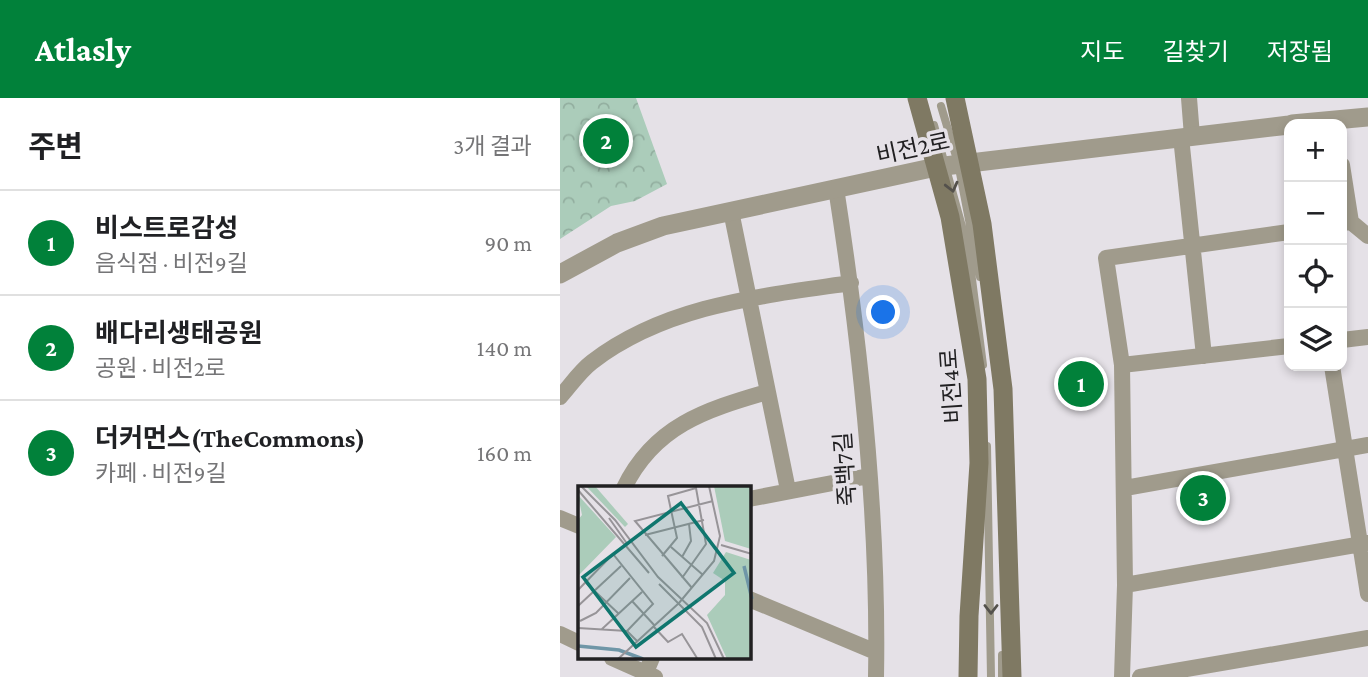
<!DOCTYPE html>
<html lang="ko">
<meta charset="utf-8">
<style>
:root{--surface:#fff;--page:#f2f2f2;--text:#202124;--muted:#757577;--line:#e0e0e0;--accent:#01813a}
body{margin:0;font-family:"Crimson Pro","Noto Sans KR",serif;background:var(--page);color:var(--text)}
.controls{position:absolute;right:21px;top:21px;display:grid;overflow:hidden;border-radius:14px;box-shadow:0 4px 10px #0003}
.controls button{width:63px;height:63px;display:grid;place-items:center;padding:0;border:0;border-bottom:2px solid var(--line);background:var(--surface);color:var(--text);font:35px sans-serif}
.you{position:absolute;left:324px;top:215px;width:24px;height:24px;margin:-18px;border:5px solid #fff;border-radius:50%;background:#1a73e8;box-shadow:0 0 0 10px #1a73e833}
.badge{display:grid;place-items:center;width:46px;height:46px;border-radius:50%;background:var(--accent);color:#fff;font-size:23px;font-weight:700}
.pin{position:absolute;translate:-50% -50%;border:4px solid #fff;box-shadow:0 2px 7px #0006}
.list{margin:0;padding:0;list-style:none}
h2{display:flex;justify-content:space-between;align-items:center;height:91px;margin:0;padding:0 28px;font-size:30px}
h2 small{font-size:23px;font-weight:400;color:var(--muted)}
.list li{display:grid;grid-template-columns:46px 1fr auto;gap:21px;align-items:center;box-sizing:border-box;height:105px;padding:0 28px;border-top:2px solid var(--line)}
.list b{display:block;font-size:26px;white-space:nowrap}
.list p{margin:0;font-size:23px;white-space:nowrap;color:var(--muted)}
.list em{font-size:23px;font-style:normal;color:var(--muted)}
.icon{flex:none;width:38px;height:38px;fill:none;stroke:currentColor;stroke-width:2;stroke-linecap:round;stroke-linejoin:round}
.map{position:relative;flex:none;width:808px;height:579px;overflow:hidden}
header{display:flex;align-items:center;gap:42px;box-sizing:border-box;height:98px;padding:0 35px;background:var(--accent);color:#fff}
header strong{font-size:33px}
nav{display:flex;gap:38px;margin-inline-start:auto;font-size:24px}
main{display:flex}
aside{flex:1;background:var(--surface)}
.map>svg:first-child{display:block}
.forest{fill:url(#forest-crowns)}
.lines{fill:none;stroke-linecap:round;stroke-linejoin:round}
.service{stroke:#a09b8c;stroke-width:8}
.minor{stroke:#a09b8c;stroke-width:16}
.tertiary{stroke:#a09b8c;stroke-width:19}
.secondary{stroke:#7f7963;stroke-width:19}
.oneway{stroke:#54514c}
.labels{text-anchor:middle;stroke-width:7;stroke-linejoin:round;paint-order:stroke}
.street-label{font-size:23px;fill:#212022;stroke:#e5e1e7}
.inset-river{fill:none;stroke:#6f96a7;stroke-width:3.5}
.inset-road{fill:none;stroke:#979498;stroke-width:2}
.view{fill:#0f766e;fill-opacity:0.15;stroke:#0f766e;stroke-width:3.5}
.inset-edge{fill:none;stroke:#212022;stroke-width:3.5}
</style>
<header>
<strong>Atlasly</strong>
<nav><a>지도</a><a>길찾기</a><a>저장됨</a></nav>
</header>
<main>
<aside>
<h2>주변<small>3개 결과</small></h2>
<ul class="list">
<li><span class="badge">1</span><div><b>비스트로감성</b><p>음식점 · 비전9길</p></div><em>90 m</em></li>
<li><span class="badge">2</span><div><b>배다리생태공원</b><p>공원 · 비전2로</p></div><em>140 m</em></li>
<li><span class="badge">3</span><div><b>더커먼스(TheCommons)</b><p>카페 · 비전9길</p></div><em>160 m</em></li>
</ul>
</aside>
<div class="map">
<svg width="808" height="579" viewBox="0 0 808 579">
<defs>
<pattern id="forest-crowns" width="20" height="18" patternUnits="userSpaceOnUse" patternTransform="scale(1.75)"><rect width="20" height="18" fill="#abccba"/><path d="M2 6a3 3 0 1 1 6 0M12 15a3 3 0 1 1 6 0" fill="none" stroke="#93afa0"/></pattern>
</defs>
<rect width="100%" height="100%" fill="#e5e1e7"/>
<path class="forest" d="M0,0H76L107,86L75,103L51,108L0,141Z"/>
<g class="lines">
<path class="service" d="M381,8L398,65L420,179
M374,27L408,150L423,267
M427,348L431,579
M442,579V557"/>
<path class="minor" d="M629,0L632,38
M621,39L644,258
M782,67L791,124L782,125
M276,90C301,251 319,417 316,579
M171,113L228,392
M791,124L808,138
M782,242L808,239
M562,267L729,248
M772,268L808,496
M0,299C10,288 20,273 32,264C106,207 202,198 291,185
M64,390C94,328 145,312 207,294
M565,390L808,347
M189,401L309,378
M0,420L19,428
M565,487L808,445
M189,501L316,554
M0,536L19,545
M52,560L95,579
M84,579L92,560
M562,579L565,487L562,267L546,160L729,134
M580,579L808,540"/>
<path class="tertiary" d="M732,26L808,19
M0,176L57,145L103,128L376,69L729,27"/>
<path class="secondary" d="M357,0L390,119L417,281L419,365L409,518L408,579
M395,0L422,126L443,291L452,579"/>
</g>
<defs><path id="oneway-chevron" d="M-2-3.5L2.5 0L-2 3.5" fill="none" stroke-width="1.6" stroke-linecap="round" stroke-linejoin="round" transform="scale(1.75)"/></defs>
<g class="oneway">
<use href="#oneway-chevron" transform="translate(392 89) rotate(76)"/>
<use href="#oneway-chevron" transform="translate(431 511) rotate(90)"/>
</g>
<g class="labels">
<g class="street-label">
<text transform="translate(353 50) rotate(-12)" y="8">비전2로</text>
<text transform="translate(391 288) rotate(-94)" y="8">비전4로</text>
<text transform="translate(285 371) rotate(-94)" y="8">죽백7길</text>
</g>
</g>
<g transform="translate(18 388)">
<rect width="173" height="173" fill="#e5e1e7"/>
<path d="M8,0H17L50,38L47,41Z" fill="#abccba"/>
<path d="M136,0H173V63L147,55ZM0,9L38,51L0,90V34L4,29ZM148,66L173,74V173H149L129,129L147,109V95L135,87Z" fill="#abccba"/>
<path class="inset-river" d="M166,80L174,113M0,160L41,164L65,173"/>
<path class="inset-road" d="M3,0L37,34L80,91L129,137L146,173M0,4L71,87M31,32L50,59M67,49L126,34M143,59L174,68M93,61L125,89M84,70L99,52L90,10L118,2L128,58L104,92M104,71L113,55L111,38M8,97L41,128M81,98L124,141L138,173M114,102L57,35L135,15M0,104L35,68L75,118L49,145L60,156M54,115L77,140M0,120L43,80M2,135L18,127L52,92M76,141L90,156L104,148L119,172M0,142L49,145M24,143L64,106M40,173L101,117L136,75L142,50L131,0"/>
<path class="view" d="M103,17L156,87L58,161L5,91Z"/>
<rect width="173" height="173" class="inset-edge"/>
</g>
</svg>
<div class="controls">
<button>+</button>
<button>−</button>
<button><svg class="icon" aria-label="locate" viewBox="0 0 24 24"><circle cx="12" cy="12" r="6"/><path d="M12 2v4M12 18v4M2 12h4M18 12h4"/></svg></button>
<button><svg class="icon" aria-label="layers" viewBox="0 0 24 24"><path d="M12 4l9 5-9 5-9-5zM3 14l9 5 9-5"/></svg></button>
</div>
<div class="you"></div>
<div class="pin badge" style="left:521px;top:286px">1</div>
<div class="pin badge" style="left:46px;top:43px">2</div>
<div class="pin badge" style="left:643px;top:400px">3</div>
</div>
</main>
